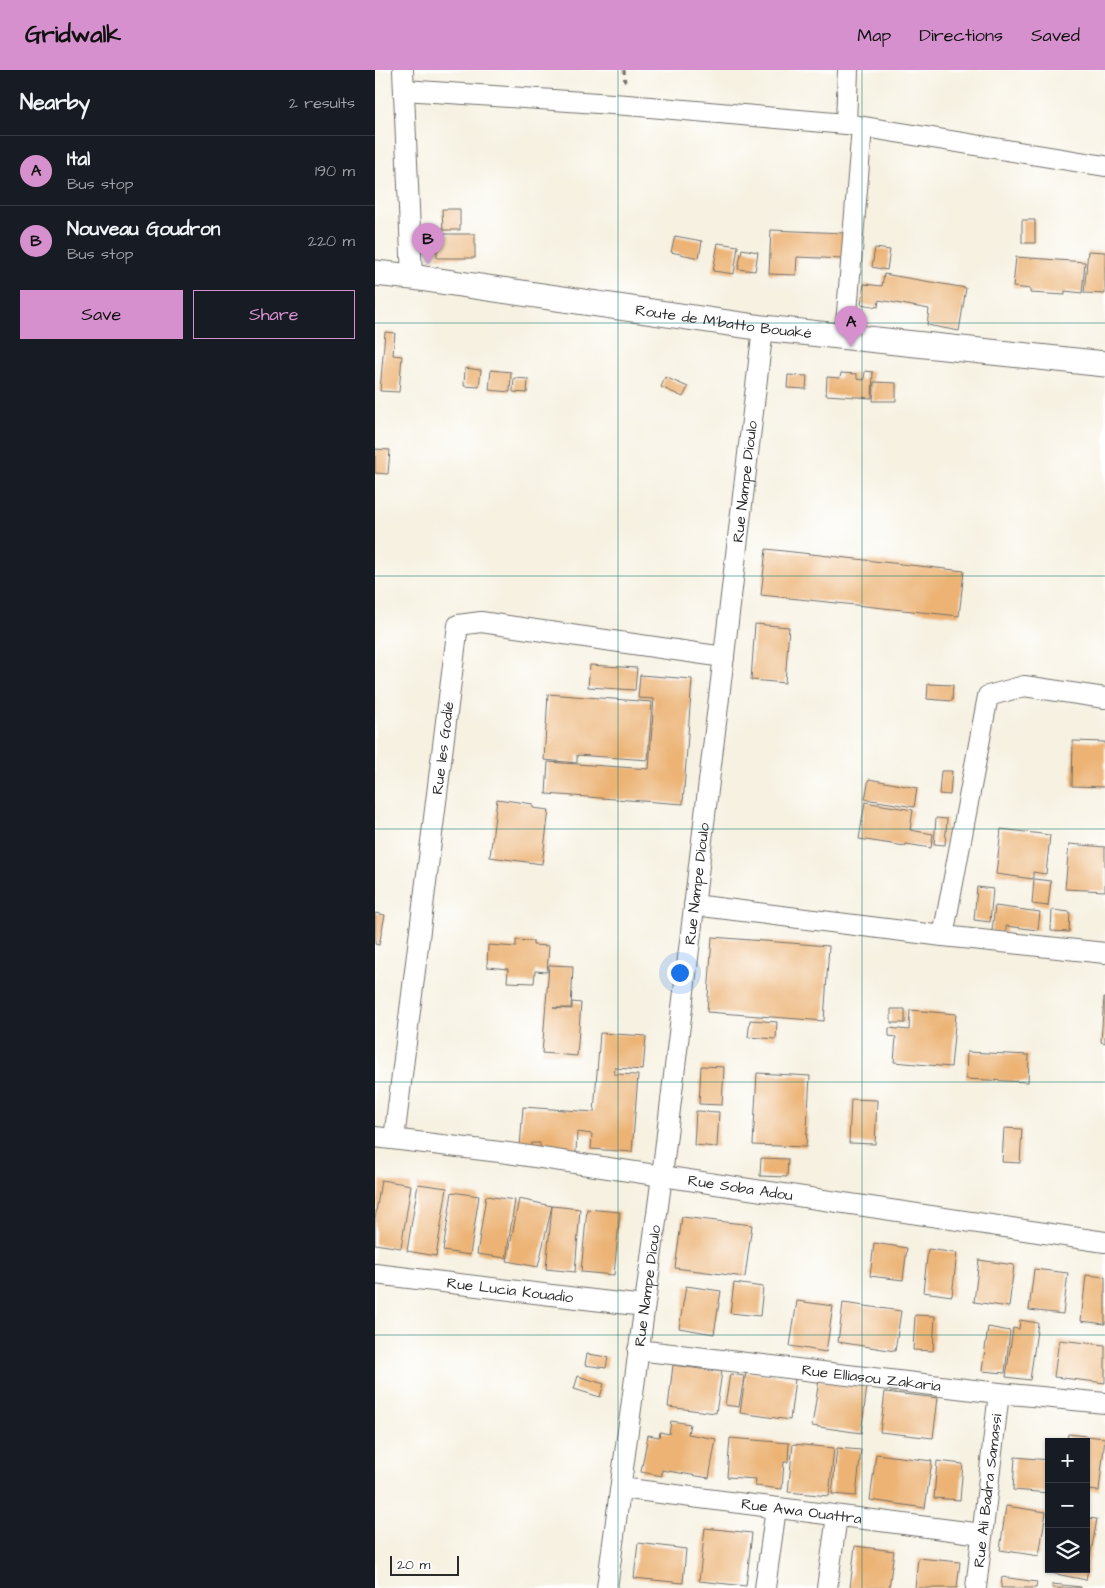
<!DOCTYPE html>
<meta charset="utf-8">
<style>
:root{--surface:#171b24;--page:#242831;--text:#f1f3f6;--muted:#9ea1a6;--line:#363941;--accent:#d690ce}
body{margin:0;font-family:"Architects Daughter",sans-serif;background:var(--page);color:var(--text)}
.controls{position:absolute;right:15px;bottom:15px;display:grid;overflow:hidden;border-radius:0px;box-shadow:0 1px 4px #0004}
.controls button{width:45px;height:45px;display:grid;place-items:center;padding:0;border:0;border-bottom:1px solid var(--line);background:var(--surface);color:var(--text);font:25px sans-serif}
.scale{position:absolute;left:15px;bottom:12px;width:69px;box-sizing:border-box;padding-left:5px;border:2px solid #2b2b2b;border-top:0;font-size:14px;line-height:18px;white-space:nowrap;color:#2b2b2b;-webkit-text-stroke:4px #fff;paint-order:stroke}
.you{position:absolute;left:304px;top:902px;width:18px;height:18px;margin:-12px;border:4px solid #fff;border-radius:50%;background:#1a73e8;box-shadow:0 0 0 8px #1a73e833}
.badge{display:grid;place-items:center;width:32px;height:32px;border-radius:50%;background:var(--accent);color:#111;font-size:16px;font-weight:700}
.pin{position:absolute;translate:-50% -41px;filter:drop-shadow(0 1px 2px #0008)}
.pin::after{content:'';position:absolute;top:26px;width:18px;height:15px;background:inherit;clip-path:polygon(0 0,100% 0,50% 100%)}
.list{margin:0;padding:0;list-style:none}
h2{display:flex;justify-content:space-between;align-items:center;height:65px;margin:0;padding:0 20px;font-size:21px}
h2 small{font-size:16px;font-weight:400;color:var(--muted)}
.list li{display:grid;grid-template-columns:32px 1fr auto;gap:15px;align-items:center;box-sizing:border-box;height:70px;padding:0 20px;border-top:1px solid var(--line)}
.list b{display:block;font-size:19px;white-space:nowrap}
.list p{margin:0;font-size:16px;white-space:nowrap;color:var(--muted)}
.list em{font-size:16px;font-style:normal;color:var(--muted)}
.actions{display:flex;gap:10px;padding:15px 20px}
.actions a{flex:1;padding:11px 0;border:1px solid var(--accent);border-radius:0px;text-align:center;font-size:18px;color:var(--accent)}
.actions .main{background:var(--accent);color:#111}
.icon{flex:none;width:28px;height:28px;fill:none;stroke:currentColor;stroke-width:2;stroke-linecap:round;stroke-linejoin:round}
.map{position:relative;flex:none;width:730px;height:1518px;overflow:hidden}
header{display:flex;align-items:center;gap:30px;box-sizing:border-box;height:70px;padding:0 25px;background:var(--accent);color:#111}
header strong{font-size:24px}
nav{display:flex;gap:28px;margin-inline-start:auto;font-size:18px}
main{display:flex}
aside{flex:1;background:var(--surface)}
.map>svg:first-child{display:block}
.building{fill:#ecb375}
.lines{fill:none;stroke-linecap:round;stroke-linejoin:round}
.minor-casing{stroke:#72706b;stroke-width:22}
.tertiary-casing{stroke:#72706b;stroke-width:27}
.path{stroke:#72706b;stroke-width:3;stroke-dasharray:4 4;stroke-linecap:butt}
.minor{stroke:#fff;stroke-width:20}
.tertiary{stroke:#fff;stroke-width:25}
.grid{fill:none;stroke:#0f766e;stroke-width:1;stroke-opacity:0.55}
.labels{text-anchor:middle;stroke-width:5;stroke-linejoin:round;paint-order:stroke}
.street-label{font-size:15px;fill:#2b2b2b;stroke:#fff}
</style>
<header>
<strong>Gridwalk</strong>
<nav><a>Map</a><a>Directions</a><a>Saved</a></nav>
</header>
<main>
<aside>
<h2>Nearby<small>2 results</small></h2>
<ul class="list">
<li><span class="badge">A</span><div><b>Ital</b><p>Bus stop</p></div><em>190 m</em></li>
<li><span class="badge">B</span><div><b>Nouveau Goudron</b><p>Bus stop</p></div><em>220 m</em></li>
</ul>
<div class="actions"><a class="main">Save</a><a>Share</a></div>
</aside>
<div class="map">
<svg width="730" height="1518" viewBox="0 0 730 1518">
<rect width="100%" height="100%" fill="#fff"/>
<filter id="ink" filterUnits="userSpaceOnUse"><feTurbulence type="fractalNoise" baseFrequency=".02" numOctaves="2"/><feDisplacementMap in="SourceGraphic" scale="10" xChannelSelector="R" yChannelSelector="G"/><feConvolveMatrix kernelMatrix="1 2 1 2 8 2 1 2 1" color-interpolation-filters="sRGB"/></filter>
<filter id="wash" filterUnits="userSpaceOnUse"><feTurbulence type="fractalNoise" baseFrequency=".0096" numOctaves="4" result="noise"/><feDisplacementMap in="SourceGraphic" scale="20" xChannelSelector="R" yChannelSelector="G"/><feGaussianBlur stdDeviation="1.12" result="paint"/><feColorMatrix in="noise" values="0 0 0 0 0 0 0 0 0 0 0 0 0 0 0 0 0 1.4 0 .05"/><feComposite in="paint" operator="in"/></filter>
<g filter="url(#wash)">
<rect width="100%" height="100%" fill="#f6f1e1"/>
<g id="blocks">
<path class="building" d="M67,139H85V160H68Z
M647,150H660V173H647Z
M396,160L469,163L468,189L422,187L421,205L394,204Z
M62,164H100V188H62Z
M300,166L327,171L324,188L296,182Z
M343,173L363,176L359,204L338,201Z
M500,178L515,180L512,200L497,197Z
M367,179L383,182L380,201L363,199Z
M713,181L730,182V224L709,223Z
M641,187L710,192L707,223L690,221V225L655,223V219L638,217Z
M509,204L591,218L584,261L552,255L554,239L504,230L503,237L486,234L489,214L507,216Z
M10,262L20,263L18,285L27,286L24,322L5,321Z
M90,298L106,300L104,317L89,316Z
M116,300L136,302L135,322L114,320Z
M490,301L498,302L497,328L451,325L452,307L465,308L466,303L482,304V309L489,310Z
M413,305L432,306L431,319L412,318Z
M290,307L313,317L308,327L286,317Z
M139,308L153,309L152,323L138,322Z
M499,312L521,313V331H498Z
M0,379L15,380L13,404L0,403Z
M391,479L589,501L584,546L386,525Z
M380,554L414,557L410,613L376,610Z
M215,595L262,598L260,620L213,617Z
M265,605L317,609L308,734L171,724L173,692L274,699L279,629L263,628Z
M553,614L578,615L577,631L552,629Z
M173,624L277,632L273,690L202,685V693L169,690Z
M698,671L730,672V717L697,716Z
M566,701H577L575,725L564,724Z
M494,709L542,718L539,737L490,729Z
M122,729L158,734V738L174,740L167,794L115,787Z
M490,732L538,740L535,760L558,764L556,778L531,774L530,776L484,769Z
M561,748L572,749L570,775L559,774Z
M626,759L675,765L671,804L658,802V809L621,804Z
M694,774L730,777V821L690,819Z
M659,809L676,811L673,836L657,834Z
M602,817L618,819L615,852L599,850Z
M620,836L665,842L663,860L631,856V863L617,861Z
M677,840L695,842L694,862L676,861Z
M0,843L10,845L4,875L0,874Z
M337,867L454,876L449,951L332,942Z
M141,870L158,871V875L174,876L172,902L160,901L159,913L132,912L133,899L112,897L113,875L141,877Z
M174,895L198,896L196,938H178L197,939V932L206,933L202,986L167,983Z
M729,927H730V973L726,972Z
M516,939H530V953H516Z
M535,940L581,944L576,997L519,992L521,967L514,966V958L534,960Z
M375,950L402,952L401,969L373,967Z
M225,963L271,966L268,1000L240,998L239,1004L263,1005L257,1082L216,1079L217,1064L202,1062L201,1083L165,1080V1073H156V1079L145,1078L148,1037L219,1042Z
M592,982L654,985L653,1012L591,1009Z
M326,996L349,997L347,1035L324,1034Z
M382,1003L435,1006L431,1077L378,1075Z
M476,1029L502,1030L500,1074L474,1073Z
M321,1041L344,1042L342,1077L319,1075Z
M629,1058L647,1059L645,1093L627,1092Z
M386,1088L413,1089L412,1107L385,1106Z
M6,1110L36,1115L26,1178L0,1174V1149Z
M43,1114L72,1118L61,1186L32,1181Z
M77,1122L104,1126L95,1185L68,1181Z
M111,1126L140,1130L131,1188L102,1184Z
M144,1129L177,1136L163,1197L132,1191Z
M177,1136L205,1139L200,1202L171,1199Z
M212,1139L245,1142L239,1205L206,1202Z
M307,1147L377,1155L370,1207L300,1198Z
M499,1173L532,1178L528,1210L495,1206Z
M553,1179L582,1183L577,1226L548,1222Z
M604,1190L639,1195L634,1237L599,1232Z
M659,1199L693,1203L688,1244L654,1240Z
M711,1205L730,1207V1254L706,1251Z
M359,1213L388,1217L385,1246L355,1243Z
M311,1216L346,1221L339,1264L304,1258Z
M422,1231L458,1236L451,1282L415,1276Z
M468,1233L526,1241L520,1281L463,1272Z
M540,1245L560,1246L558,1281L538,1280Z
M645,1250L663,1253L655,1310L631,1307L638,1258L644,1259Z
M613,1257L635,1261L630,1303L607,1301Z
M684,1270L730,1275V1313L679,1307Z
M212,1284L233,1287L231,1298L210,1295Z
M298,1295L347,1302L341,1343L293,1337Z
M371,1302L420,1309L415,1350L365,1343Z
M355,1304L369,1306L364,1337L350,1335Z
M203,1306L229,1314L225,1327L199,1319Z
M444,1310L492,1317L486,1363L437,1356Z
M510,1322L563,1328L558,1368L505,1362Z
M296,1351L315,1354L313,1364L341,1369L334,1408L287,1400V1406L266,1402L273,1365L284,1367L285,1362L294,1364Z
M693,1364L730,1368L724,1421L711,1420V1372H692Z
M355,1368L414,1373L413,1392H409L407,1419L380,1416L381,1409L352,1407Z
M418,1374L459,1378L454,1426L413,1422Z
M462,1378L486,1380L481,1426L457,1424Z
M501,1384L557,1391L550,1438L495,1430Z
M640,1387L674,1390V1423L638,1420Z
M562,1391L588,1394L585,1430L559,1428Z
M631,1436L671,1442L664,1486L625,1480Z
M711,1448L722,1449L711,1510L676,1503L677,1499H711Z
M330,1458L377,1463L371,1516L324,1511Z
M263,1473L311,1479L308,1513L259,1508Z
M480,1476L519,1481L514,1518H475Z
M543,1488L585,1492L582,1518H540Z
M627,1507L662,1512L661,1518H626Z
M677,1514L706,1517V1518H677Z"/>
</g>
</g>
<g filter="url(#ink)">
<use href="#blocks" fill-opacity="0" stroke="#72706b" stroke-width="1"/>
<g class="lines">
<defs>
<g id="minor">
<path d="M28,0L37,207"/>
<path d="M29,20L252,35L471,54L730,96"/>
<path d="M471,54L473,0"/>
<path d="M470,267L487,57"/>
<path d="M319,835L568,866L730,883"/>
<path d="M568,866L613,626L649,616L730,628"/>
<path id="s1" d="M0,1067L133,1083L730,1172"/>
<path id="s2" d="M19,1069L83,555L106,552L349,587"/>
<path id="s3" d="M0,1204L269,1236"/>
<path id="s4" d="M263,1280L624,1323L730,1333"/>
<path id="s5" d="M246,1418L607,1464"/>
<path id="s6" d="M232,1518L287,1106L388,258"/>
<path d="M390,1518L401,1438"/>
<path d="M452,1518L462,1446"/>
<path id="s7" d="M601,1518L624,1323"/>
</g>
<g id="tertiary">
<path id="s8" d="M0,203L37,207L388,258L730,294"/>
</g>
</defs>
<use href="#minor" class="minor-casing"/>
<use href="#tertiary" class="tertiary-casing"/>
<path class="path" d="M249,0L250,14"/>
<use href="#minor" class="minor"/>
<use href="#tertiary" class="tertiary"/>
</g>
</g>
<path class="grid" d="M243,0V1518M487,0V1518M0,253H730M0,506H730M0,759H730M0,1012H730M0,1265H730"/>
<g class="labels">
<g class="street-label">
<text dy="5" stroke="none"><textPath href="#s8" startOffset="352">Route de M'batto Bouaké</textPath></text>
<text dy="5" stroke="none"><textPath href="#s6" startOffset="1115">Rue Nampe Dioulo</textPath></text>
<text dy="5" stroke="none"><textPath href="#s2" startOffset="394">Rue les Godié</textPath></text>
<text dy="5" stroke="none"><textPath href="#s6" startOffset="710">Rue Nampe Dioulo</textPath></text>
<text dy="5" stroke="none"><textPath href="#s1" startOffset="369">Rue Soba Adou</textPath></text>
<text dy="5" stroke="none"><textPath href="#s6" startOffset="305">Rue Nampe Dioulo</textPath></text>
<text dy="5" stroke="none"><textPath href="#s3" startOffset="136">Rue Lucia Kouadio</textPath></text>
<text dy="5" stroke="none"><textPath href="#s4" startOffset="235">Rue Elliasou Zakaria</textPath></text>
<text dy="5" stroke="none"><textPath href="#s7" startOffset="98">Rue Ali Badra Samassi</textPath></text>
<text dy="5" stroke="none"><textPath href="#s5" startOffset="182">Rue Awa Ouattra</textPath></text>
</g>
</g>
</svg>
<div class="controls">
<button>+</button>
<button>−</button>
<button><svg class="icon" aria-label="layers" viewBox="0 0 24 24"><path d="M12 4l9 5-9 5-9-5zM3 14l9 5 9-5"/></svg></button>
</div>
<div class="scale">20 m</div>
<div class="you"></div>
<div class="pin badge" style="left:476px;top:277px">A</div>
<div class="pin badge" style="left:53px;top:194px">B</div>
</div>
</main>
